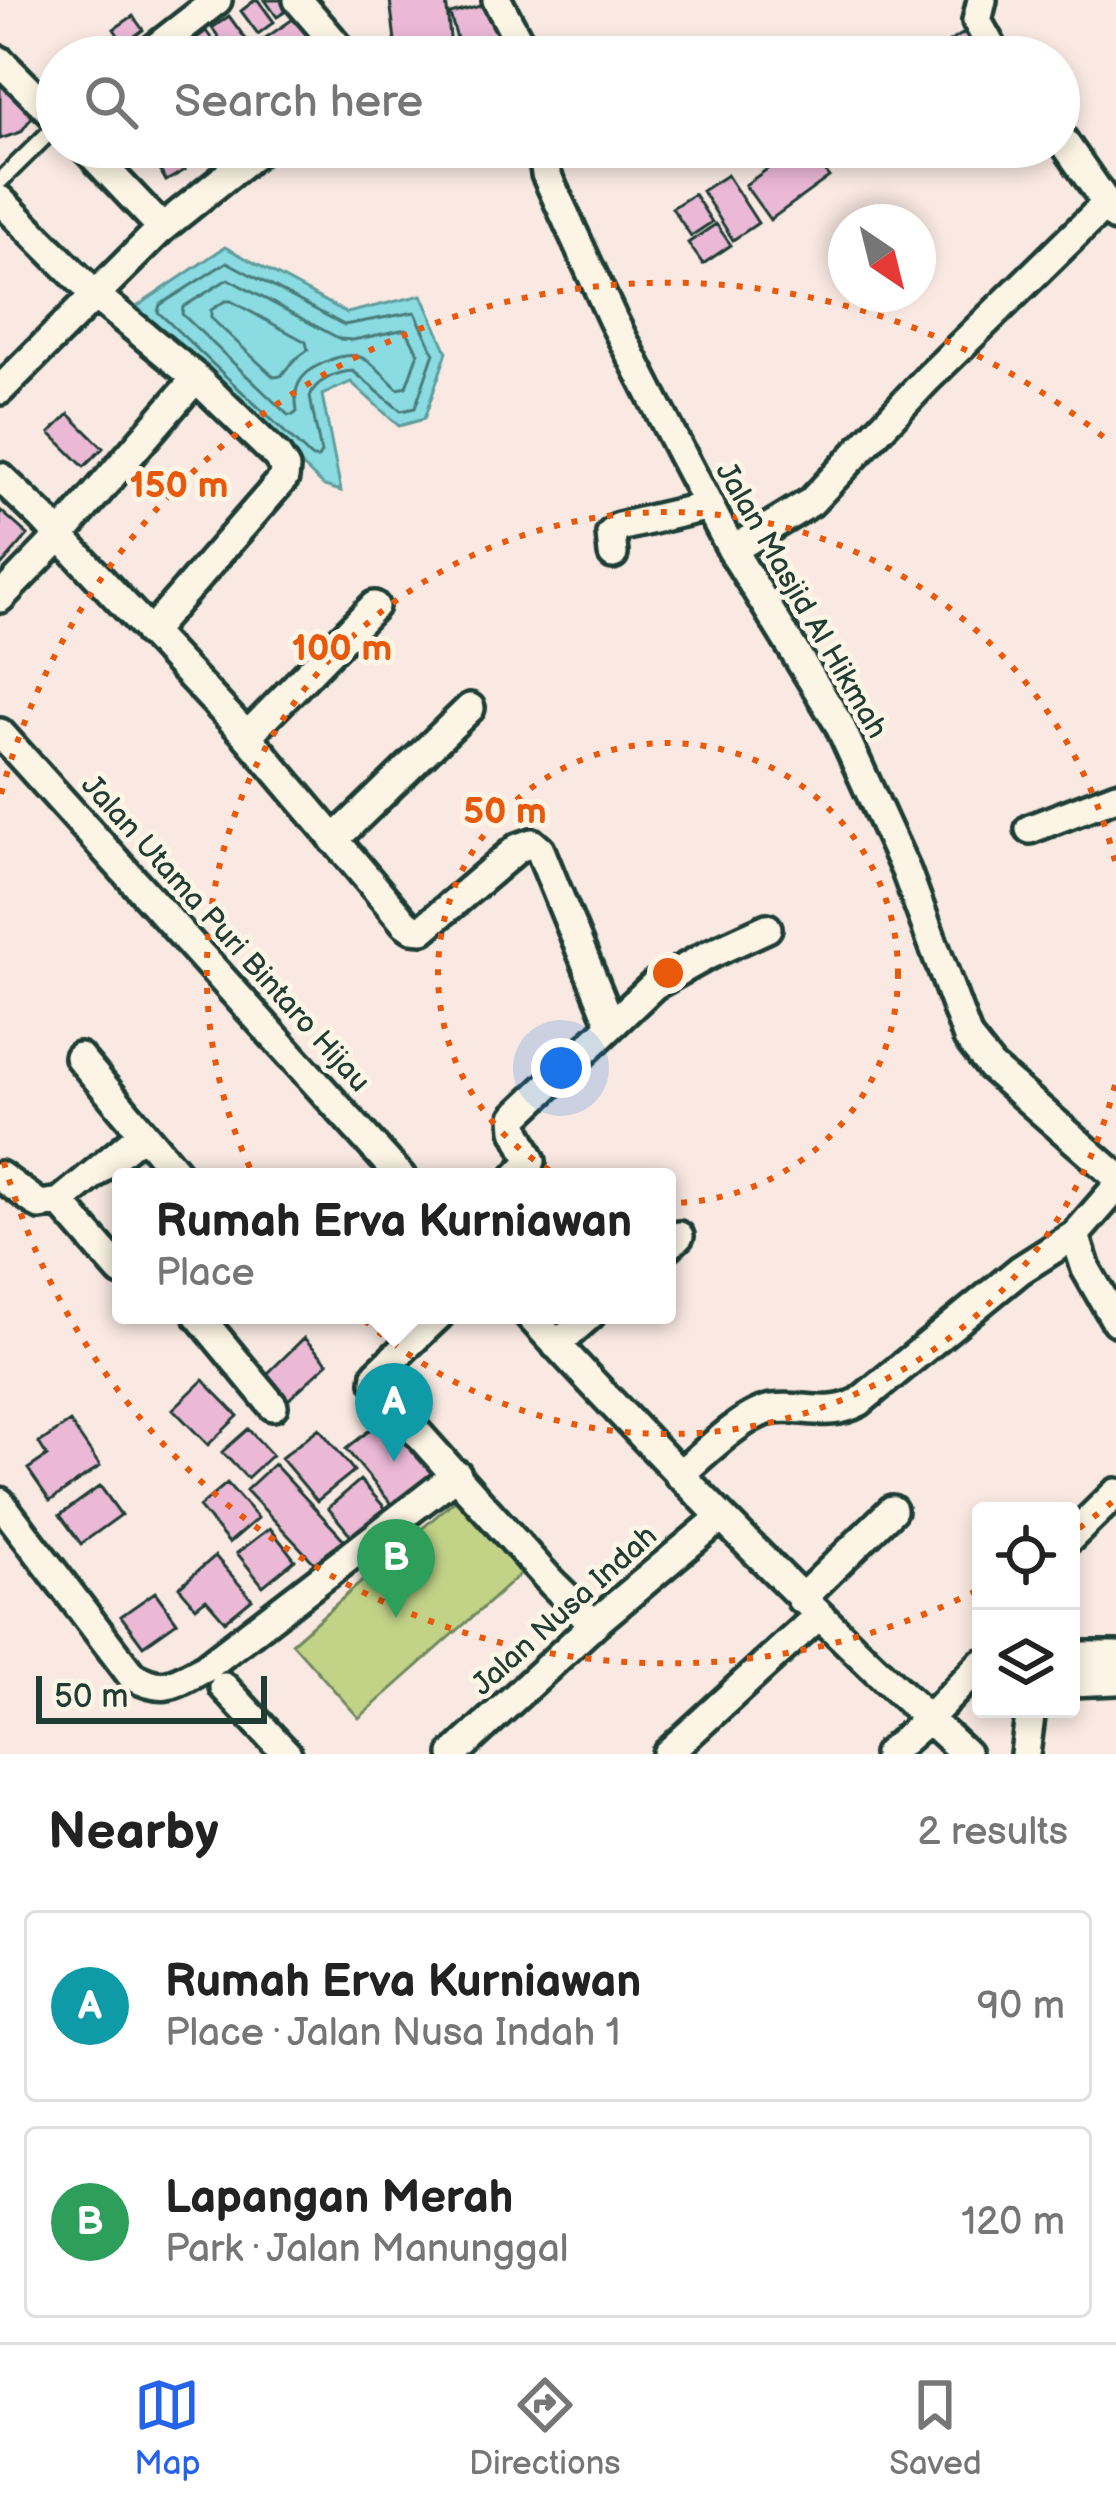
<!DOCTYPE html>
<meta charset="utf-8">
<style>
:root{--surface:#fff;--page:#f2f2f2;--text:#222;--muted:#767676;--line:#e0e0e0;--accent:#2563eb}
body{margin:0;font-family:"Balsamiq Sans",sans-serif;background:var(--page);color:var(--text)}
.controls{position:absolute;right:36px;bottom:36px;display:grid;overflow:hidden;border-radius:12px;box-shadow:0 6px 18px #0003}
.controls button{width:108px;height:108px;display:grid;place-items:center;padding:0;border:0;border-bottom:3px solid var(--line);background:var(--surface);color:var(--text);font:60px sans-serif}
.compass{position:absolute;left:828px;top:204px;width:108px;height:108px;border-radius:50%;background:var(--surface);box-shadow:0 6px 18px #0003;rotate:145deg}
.scale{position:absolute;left:36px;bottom:30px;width:231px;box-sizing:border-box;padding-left:12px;border:6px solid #1f3d34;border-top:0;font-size:33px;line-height:42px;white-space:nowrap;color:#1f3d34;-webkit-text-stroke:9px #fcf5e5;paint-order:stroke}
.you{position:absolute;left:561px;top:1068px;width:42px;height:42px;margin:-30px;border:9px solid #fff;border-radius:50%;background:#1a73e8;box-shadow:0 0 0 18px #1a73e833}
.badge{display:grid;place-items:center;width:78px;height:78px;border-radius:50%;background:var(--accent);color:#fff;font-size:39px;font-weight:700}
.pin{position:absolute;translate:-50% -99px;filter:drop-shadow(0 3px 6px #0008)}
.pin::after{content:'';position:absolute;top:63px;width:42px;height:36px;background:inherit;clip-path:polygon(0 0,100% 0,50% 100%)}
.popup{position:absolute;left:112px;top:1168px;width:564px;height:156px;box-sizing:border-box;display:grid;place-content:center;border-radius:12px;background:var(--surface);filter:drop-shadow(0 3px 9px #0005);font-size:39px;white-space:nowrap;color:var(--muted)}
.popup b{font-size:45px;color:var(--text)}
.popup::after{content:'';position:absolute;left:50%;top:100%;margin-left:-24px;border:24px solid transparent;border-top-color:var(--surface)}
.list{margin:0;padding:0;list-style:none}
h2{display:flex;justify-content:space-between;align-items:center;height:156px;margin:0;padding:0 48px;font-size:51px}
h2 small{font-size:39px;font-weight:400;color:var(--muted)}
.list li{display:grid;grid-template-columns:78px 1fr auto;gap:36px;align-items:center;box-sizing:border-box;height:192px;margin:0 24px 24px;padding:0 24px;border:3px solid var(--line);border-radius:12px}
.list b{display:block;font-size:45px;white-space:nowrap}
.list p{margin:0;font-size:39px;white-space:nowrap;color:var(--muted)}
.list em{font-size:39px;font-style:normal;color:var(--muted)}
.icon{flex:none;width:66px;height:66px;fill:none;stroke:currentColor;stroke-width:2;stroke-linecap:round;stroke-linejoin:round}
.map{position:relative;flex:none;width:1116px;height:1754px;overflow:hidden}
.search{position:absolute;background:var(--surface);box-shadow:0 6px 18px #0003;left:36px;right:36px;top:36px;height:132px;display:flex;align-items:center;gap:30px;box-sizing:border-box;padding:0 42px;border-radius:66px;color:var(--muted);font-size:45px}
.sheet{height:588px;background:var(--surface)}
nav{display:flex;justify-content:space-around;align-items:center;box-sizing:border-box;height:168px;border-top:3px solid var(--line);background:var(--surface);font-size:33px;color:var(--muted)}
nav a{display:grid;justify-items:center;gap:6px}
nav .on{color:var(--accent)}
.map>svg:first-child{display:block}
.green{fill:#c2d388;stroke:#70885e;stroke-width:3}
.water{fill:#8adbe2;stroke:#5f9c9c;stroke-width:3}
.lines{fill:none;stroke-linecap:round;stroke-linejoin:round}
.shore{stroke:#4a7c7a;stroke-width:3}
.building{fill:#ebb8d6;stroke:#1f3d34;stroke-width:3}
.service-casing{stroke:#1f3d34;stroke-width:22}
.minor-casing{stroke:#1f3d34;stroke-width:36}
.service{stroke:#fcf5e5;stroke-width:14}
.minor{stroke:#fcf5e5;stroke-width:27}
.ring{fill:none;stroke:#e8590c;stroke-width:6;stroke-dasharray:6 12}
.labels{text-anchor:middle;stroke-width:10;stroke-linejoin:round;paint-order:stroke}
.street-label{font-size:30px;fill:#1f3d34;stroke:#fcf5e5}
.centre{fill:#e8590c;stroke:#fcf5e5;stroke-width:6}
.ring-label{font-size:36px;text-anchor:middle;font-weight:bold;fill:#e8590c;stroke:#fcf5e5;stroke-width:10;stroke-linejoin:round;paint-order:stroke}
</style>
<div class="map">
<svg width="1116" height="1754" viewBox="0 0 1116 1754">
<rect width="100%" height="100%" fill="#f9e9e2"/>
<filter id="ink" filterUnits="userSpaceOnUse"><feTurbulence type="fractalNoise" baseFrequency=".00833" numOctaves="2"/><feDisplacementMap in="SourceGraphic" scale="24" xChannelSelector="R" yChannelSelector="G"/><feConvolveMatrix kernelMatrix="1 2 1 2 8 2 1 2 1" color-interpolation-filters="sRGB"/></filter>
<g filter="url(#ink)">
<path class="green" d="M458,1497L524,1571L359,1718L292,1643Z"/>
<path class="water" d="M225,247L347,313L422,295L447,352L424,419L399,426L351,382L322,395L341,491L324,486L135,308Z"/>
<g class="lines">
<path class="shore" d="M227,262L344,325L415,312L434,353L415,408L401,411L353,371C337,372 314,381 310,397L321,453L318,458H312L158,312L160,305Z
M228,279L340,339L353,340L406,329L418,353L406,387L398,389C387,379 374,362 360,357C342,351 307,367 299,383C294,392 296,402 297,412L293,415H288L182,314L183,307Z
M225,301H231L306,342L308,350L293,361L281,376L274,377L211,318V310Z"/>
</g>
<path class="building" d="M255,0H258L274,22L258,34L241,11Z
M265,0H290L294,6L277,17Z
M390,0H446L452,56L397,57Z
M495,2L508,51L487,57H462L450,14Z
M133,16L143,30L124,44L114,29Z
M229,16L250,45L233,57L212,28Z
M296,17L315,45L298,57H248L245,52Z
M974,27L992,57H959L949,42Z
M206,31L216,45L200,57H182L178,52Z
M0,79L35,113L21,132L0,139Z
M185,147H213L214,149L196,162Z
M798,147H808L829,177L770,220L745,185Z
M174,150L185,170L166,181L155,161Z
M727,175L758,223L733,240L702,191Z
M694,194L712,222L691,236L672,208Z
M716,224L731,245L703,264L688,243Z
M69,414L103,448L84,467L50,433Z
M0,510L28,535L0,567Z
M304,1338L328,1363L288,1400L265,1376Z
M203,1380L238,1416L208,1445L173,1409Z
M392,1412L443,1475L398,1512L346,1449Z
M70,1422L100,1466L50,1501L28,1469L47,1456L39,1443Z
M319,1428L354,1471L317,1501L281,1458Z
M248,1429L272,1455L247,1478L222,1452Z
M274,1464L346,1542L318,1567L246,1490Z
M360,1480L387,1510L354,1539L328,1508Z
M227,1483L258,1518L229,1543L199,1507Z
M100,1486L121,1515L81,1544L60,1515Z
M270,1528L295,1560L263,1586L237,1553Z
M215,1556L252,1599L225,1621L206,1599L196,1607L179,1587Z
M155,1592L177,1622L143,1646L121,1616Z"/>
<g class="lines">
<defs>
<path id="service" d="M0,181L57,125"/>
<path id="minor" d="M298,0L347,57
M497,0L518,40L523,57
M982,0L977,21L997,57
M144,57L217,0
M0,61L57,118
M1059,135L1116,217
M85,147L162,228
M542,147L546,174L613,320L681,453L732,550L839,724L906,871L968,1038L991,1067L1116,1176
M0,200L95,295L196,378L277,456L285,468L284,478L149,633
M0,390L162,228L263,147
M0,477L42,517L247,736L405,923L412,928L423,929L518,848L532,843L540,850L611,1024
M732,550L811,502L927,379L1107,203
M613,554L611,534L619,527L709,506
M0,598L60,536L196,378
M0,733L401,1177
M247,736L374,606
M1030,829L1116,796
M334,840L470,708
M79,1057L180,1177
M0,1176L40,1205L60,1202L142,1134
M516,1177L531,1161L516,1130L515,1117L654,985L708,955L767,928
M60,1202L121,1272
M1075,1235L1086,1269L1116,1321
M667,1247L679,1236
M198,1315L273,1406
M439,1315L377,1374L376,1382L395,1408L552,1583L594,1624
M529,1315C670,1467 813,1614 966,1754
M556,1345L590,1315
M679,1475C702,1456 745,1412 773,1409C804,1405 830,1418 859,1402L1020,1270L1075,1235L1116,1188
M0,1502L132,1676C165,1694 174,1684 205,1668L457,1474
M1071,1537L1116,1493
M801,1599L892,1510
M1071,1656H1116
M1071,1682L1116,1680
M224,1687L287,1754
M454,1754L594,1624L720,1518
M667,1754L818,1616
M888,1754L928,1719L981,1664
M1025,1754L1031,1709"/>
</defs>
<use href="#service" class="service-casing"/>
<use href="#minor" class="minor-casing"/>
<use href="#service" class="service"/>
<use href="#minor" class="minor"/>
</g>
</g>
<g class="ring">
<circle cx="668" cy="973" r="230"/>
<path d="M1115 1085A461 461 0 1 1 1115 861"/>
<path d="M1112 1502A691 691 0 0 1 1074 1532M976 1591A691 691 0 0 1 1 1152M1 794A691 691 0 0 1 1112 444"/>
</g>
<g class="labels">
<g class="street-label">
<text transform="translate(802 600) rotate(60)" y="10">Jalan Masjid Al Hikmah</text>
<text transform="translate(226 933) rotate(48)" y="10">Jalan Utama Puri Bintaro Hijau</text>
<text transform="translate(564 1610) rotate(-42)" y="10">Jalan Nusa Indah</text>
</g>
</g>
<circle cx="668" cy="973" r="18" class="centre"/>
<g class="ring-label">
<text x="179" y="497">150 m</text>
<text x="342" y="660">100 m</text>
<text x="505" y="823">50 m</text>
</g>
</svg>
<div class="controls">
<button><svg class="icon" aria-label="locate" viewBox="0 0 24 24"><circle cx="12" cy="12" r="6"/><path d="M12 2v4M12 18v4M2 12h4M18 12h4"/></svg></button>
<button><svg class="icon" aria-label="layers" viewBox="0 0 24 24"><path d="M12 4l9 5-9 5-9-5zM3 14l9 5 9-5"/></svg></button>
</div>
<svg class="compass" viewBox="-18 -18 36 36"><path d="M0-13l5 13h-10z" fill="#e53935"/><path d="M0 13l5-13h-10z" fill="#767676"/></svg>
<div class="scale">50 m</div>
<div class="you"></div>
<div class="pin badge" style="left:394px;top:1462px;background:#0f9aa8">A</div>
<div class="popup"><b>Rumah Erva Kurniawan</b>Place</div>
<div class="pin badge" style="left:396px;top:1618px;background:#2e9e5b">B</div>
<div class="search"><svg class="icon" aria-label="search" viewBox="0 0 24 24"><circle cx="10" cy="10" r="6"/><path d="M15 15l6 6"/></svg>Search here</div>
</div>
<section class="sheet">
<h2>Nearby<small>2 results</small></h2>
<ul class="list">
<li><span class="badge" style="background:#0f9aa8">A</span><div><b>Rumah Erva Kurniawan</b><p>Place · Jalan Nusa Indah 1</p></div><em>90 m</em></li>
<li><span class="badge" style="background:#2e9e5b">B</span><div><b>Lapangan Merah</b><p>Park · Jalan Manunggal</p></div><em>120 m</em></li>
</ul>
</section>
<nav>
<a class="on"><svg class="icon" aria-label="map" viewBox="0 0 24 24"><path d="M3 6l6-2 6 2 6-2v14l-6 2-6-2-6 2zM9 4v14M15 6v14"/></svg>Map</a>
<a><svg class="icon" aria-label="directions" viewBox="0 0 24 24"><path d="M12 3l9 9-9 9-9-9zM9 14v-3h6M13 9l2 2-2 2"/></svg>Directions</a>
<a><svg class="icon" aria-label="saved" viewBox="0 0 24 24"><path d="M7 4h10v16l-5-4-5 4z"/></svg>Saved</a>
</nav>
